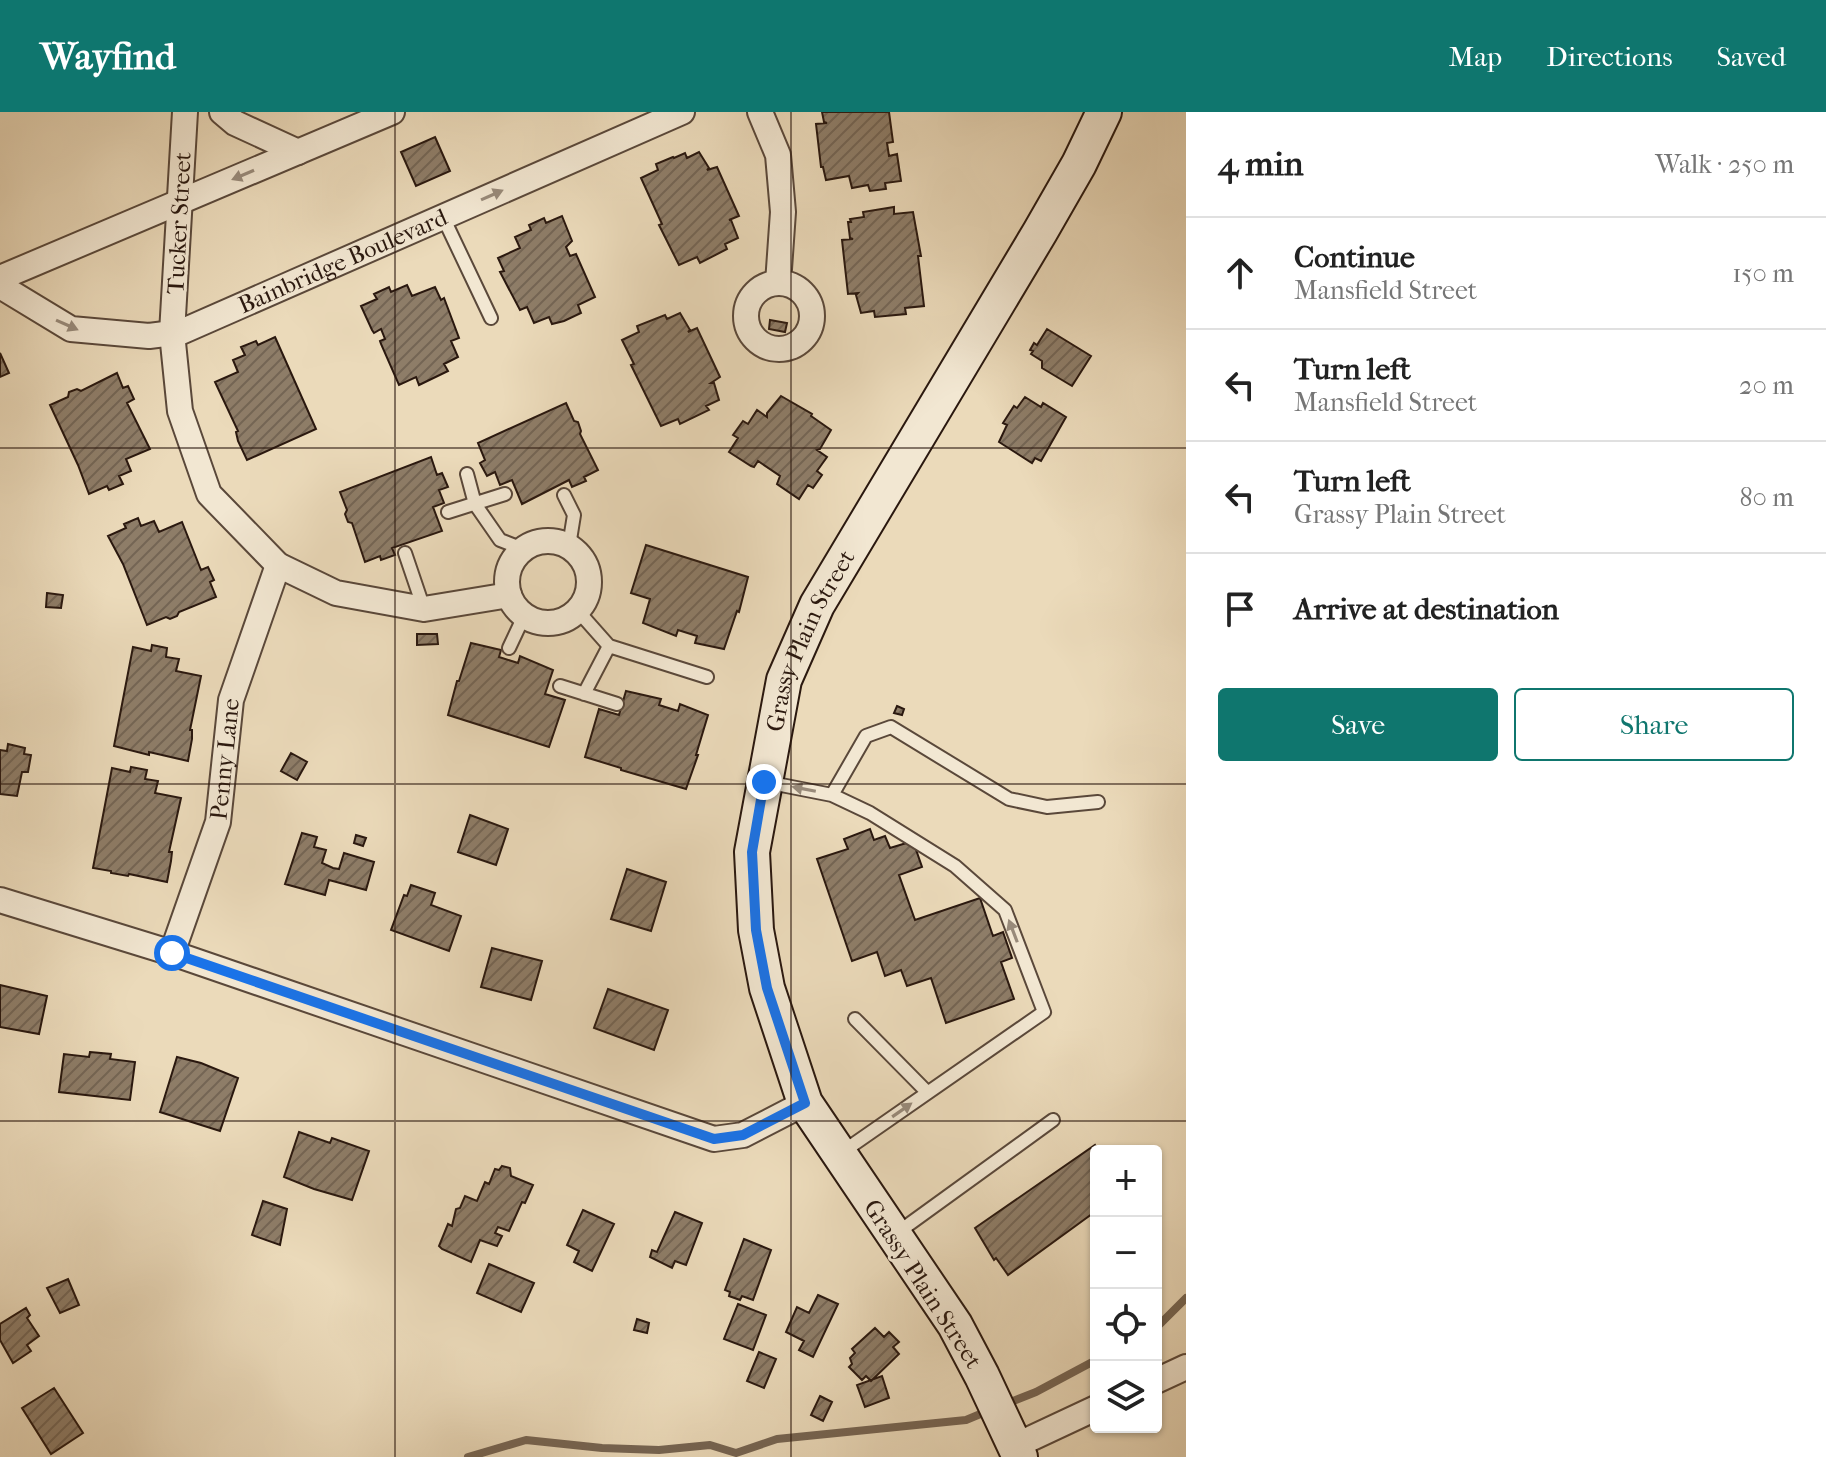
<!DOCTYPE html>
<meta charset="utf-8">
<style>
:root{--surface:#fff;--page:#f6f6f6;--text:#222;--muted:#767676;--line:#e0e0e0;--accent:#0f766e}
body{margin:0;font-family:"IM FELL French Canon",serif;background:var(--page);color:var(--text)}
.controls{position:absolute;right:24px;bottom:24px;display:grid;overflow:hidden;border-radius:8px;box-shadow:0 2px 6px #0004}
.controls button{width:72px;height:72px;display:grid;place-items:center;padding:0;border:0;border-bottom:2px solid var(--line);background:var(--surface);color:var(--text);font:40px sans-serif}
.stop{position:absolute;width:24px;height:24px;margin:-18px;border:6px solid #1a73e8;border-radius:50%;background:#fff}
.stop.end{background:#1a73e8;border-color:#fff;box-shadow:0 2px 8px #0008}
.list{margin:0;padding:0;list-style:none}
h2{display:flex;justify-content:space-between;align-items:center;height:104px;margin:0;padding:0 32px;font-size:34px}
h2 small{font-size:26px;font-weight:400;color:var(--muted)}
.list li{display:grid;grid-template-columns:52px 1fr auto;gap:24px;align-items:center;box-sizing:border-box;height:112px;padding:0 32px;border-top:2px solid var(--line)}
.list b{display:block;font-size:30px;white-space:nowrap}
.list p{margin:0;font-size:26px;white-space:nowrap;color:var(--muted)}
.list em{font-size:26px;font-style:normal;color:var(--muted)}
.actions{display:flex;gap:16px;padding:24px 32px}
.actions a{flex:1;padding:18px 0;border:2px solid var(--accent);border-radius:8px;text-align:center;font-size:28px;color:var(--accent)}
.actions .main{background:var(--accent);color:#fff}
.icon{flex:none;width:44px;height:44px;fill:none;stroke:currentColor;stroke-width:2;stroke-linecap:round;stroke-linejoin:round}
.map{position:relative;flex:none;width:1186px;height:1345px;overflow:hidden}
header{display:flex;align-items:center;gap:48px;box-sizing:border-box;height:112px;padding:0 40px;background:var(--accent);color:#fff}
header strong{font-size:38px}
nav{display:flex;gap:44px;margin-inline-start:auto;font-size:28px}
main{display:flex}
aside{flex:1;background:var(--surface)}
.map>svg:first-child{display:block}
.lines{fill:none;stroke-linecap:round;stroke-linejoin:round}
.stream{stroke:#766553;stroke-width:8}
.building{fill:url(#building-hatch);stroke:#2a180f;stroke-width:2}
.service-casing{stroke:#5a483a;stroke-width:16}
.minor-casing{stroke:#5a483a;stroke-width:28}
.secondary-casing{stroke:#2a180f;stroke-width:38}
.service{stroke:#f2e7d2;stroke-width:12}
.minor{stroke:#f2e7d2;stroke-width:24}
.secondary{stroke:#f2e7d2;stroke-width:34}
.oneway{fill:#988a7a}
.route{stroke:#1a73e8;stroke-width:10}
.grid{fill:none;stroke:#2a180f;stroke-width:2;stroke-opacity:0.55}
.labels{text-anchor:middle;stroke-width:6;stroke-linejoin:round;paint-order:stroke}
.street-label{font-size:24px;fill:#2a180f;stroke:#f2e7d2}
</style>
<header>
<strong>Wayfind</strong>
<nav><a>Map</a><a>Directions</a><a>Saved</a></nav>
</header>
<main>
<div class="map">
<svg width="1186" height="1345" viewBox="0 0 1186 1345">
<defs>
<pattern id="building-hatch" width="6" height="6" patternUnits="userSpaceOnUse" patternTransform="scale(2)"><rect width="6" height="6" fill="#8e7d68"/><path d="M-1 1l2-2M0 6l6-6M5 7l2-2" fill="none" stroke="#746554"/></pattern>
</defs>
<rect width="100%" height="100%" fill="#ebdaba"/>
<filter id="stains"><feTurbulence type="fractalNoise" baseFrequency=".0025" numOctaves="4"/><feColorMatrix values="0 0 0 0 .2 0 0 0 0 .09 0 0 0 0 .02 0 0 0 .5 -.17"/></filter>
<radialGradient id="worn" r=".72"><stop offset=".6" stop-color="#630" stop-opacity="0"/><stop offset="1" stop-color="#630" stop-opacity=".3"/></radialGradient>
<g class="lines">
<path class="stream" d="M1156,1216L1186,1186
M1003,1293L1036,1280L1096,1248
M468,1345L526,1328L602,1336L659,1338L710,1333L736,1341L777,1327L966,1308L990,1298"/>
</g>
<path class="building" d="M822,0H889L893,30L887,31L889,44L897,42L901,69L885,71L886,77L870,79L868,73L852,76L849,64L826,68L823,55H821L816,12L827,11L824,10Z
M435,25L450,59L416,74L401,40Z
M699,40L709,56L707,58L717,55L739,104L729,108H731L738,126L725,132L727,137L700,151L697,145L679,153L659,113L662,112L641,66L658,58L656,52L673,45L674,46L685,41L687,46Z
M894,95V102L913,100L921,144H918L924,194L905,196L906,202L875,205L874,199L861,201L856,183L858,181L848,182L842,128L853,127L850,126L848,110H851L850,107L864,105L863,100Z
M562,104L572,129L566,135L570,144L576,142L595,185L578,193L581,201L564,209L552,212L549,205L534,211L527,195L520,198L500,160L504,159L498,146L520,136L515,125L531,118L529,113L544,106L546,111Z
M407,173L412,184L435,175L441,188L444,186L459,226L451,229L458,245L444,252L448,259L419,273L416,265L399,273L381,232L380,229L385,227L381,217L374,221L372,218L361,194L377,187L374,182L389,175L391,180Z
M680,201L690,218L688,220L697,216L720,265L711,271H714L719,288L706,294L709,298L680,312L678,307L661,314L631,253L634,252L622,228L639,220L637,214L665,203L667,207Z
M770,208L787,211L785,220L769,217Z
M1047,217L1091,244L1072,274L1042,256V249L1031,242L1033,239L1030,238L1034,231L1037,233Z
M275,225L316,317L247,348L238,329L236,320L238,319L215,270L238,260L233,248L245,243L241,235L256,229L258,233Z
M0,241L9,261L0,265Z
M117,261L123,276L128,274L134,287L127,291L150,337L126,347L131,359L119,364L123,372L109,378L107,374L89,382L78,353L50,293L68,285L69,280L77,277L81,279Z
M781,284L812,302L811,304L831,318L820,337L817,338L827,345L817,359L822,363L813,376L808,373L799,387L777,372L780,364L758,349L754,355L751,354L729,340L738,326L733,323L743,309L748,312L757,298L767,305V301Z
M1025,285L1041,295L1043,291L1066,305L1041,349L1035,346L1032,351L999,330L1007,313L1003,311L1014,294L1017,296Z
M566,291L574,309L578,310L581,319L580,322L598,358L584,365L586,369L572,375L569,368L522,392L512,368L500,373L495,360L487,364L480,351L485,348L478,331Z
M431,345L437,363L442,361L448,375L439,378L444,391L433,395L442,419L392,436L395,443L381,448L380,444L365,450L352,411L348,410L345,402L347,398L340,380Z
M138,406L141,414L154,409L159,420L182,410L201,458L208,455L214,468L210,470L216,485L179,500L177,504L170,507L166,505L147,513L123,452L108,424L126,416L124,412Z
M646,433L748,465L739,500L737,499L724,537L695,531L697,524L678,518L676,524L643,511L650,487L631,481Z
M47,481L63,483L61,496L46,495Z
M417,522H437L438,532L417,533Z
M471,531L501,538L499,545L518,551L520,544L553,558L545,582L565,588L549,635L448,603L457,569H459Z
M152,533L167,536L166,545L179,547L176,559L201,564L190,618H192V627L188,649L149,640V643L114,634L133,535L151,539Z
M626,579L661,587L659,593L678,599L680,592L708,603L696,643H698L686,677L621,658V656L585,645L599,597L619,603Z
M897,594L904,597L902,603L894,601Z
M8,632L25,636L24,642L31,643L28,660H22L17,684L0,682V638L7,639Z
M291,641L307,650L297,668L281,659Z
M131,655L147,658L145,667L158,669L155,681L181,686L169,740H172L171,749L167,770L129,762L128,764L111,761V759L93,756L112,656L130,660Z
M470,703L508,717L496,753L458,740Z
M870,717L874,728L885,724L890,736L913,729L922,755L899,763L915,808L980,786L993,824L1003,820L1012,846L1001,850L1014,887L946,911L931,866L907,874L901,858L885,864L877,840L852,849L817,747L848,737L844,727Z
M302,721L317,725L314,735L326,738L322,751L333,756L339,757L344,741L374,750L366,778L329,768L325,783L285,772Z
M356,723L366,726L363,734L354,731Z
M627,757L666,770L651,819L611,807Z
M411,773L435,781L431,793L461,804L449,839L391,818L404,783L407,784Z
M492,836L542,849L531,888L481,875Z
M0,873L47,884L39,922L0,915Z
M608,877L668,898L654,938L594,916Z
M90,940L111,942L110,947L135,950L130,988L59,980L64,942L89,945Z
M177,945L201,951L238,966L220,1019L160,1000Z
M299,1020L330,1031L332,1026L369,1039L352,1088L314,1077L284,1065Z
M1095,1033L1099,1039H1096V1099L1008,1163L996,1146L994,1148L975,1116Z
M502,1054L510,1056L511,1064L533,1073L525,1091L522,1090L509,1119L498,1115L495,1121L502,1124L497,1134L480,1128L471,1150L442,1137L439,1134L448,1112L452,1114L456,1097L460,1096L465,1084L477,1089L485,1070L489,1072L495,1057L499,1058Z
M263,1089L287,1097L280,1133L252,1123Z
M583,1098L614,1112L592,1159L574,1150L579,1139L567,1133Z
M675,1100L702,1111L686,1153L675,1149L672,1156L650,1145L652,1138L657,1140Z
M744,1127L771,1138L753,1188L742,1184L740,1188L729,1184L730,1180L725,1178Z
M489,1152L534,1171L521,1200L477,1181Z
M68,1167L79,1193L60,1201L47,1176Z
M818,1183L838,1192L813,1245L799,1238L804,1229L786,1220L797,1195L809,1201Z
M738,1192L766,1203L753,1238L724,1227Z
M26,1196L30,1203L27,1206L39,1224L27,1233L31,1239L13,1251L0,1228V1212Z
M637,1207L649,1211L647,1221L634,1218Z
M875,1216L884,1225L889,1220L899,1230L893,1235L899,1242L871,1269L866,1264L862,1268L849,1255L852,1252L850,1246L855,1241L852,1237Z
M759,1240L776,1247L764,1276L747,1269Z
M882,1264L889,1286L865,1295L857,1273Z
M54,1276L83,1321L51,1342L22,1296Z
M820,1284L832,1290L823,1309L811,1303Z"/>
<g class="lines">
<defs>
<path id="service" d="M443,105L491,206
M467,362L475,392L500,428L523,437
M564,383L574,403L569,434
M448,400L505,382
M405,441L424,497
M578,499L609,534L707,565
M509,536L524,504
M560,574L617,592
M584,582L609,534
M766,670L832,683L870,701L955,754L1005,798L1044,900L841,1041
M832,683L866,624L891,615L1009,687L1047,695L1098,690
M855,907L927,980
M897,1121L1053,1008"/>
<g id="minor">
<path d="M185,0L172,221L180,299L209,382L278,453L336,481L424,497L509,483"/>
<path d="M222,0L235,11L298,40"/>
<path d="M760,0L778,43L783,100L778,171"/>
<path d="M0,166L392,0"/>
<circle cx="779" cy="204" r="33"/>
<path id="s1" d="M0,174L71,217L149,224L181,220L682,0"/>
<circle cx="548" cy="470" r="41"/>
<path d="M0,788L172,841L714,1027L743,1023L805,991"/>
<path id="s2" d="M172,841L218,710L231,588L278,453"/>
<path d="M1156,1269L1186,1255"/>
<path d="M1015,1334L1096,1296"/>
</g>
<g id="secondary">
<path id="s3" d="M1020,1345L982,1264L955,1213L805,991L767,876L756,818L752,740L784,568L817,493L1040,120L1079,52L1104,0"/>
</g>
</defs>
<use href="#service" class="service-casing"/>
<use href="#minor" class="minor-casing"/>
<use href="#secondary" class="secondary-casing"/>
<use href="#service" class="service"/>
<use href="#minor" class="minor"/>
<use href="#secondary" class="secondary"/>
</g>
<defs><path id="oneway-solid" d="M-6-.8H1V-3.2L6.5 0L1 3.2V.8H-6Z" transform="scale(2)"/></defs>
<g class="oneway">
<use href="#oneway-solid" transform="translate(243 63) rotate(157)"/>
<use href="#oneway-solid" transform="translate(492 83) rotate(-24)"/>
<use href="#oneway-solid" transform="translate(67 213) rotate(24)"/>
<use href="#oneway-solid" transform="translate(804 677) rotate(-169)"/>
<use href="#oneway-solid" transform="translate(1013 819) rotate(-111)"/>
<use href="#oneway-solid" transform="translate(902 998) rotate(-35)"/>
</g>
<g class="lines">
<path class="route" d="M172,841L714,1027L743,1023L805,991L767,876L756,818L752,740L764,670"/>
</g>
<path class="grid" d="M395,0V1345M791,0V1345M0,336H1186M0,672H1186M0,1009H1186"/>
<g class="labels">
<g class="street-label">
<text transform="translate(179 111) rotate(-87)" y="8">Tucker Street</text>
<text dy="8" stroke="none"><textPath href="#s1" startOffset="370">Bainbridge Boulevard</textPath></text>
<text dy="8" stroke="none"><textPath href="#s3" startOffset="894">Grassy Plain Street</textPath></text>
<text dy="8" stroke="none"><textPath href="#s2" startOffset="202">Penny Lane</textPath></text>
<text transform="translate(923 1172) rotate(57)" y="8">Grassy Plain Street</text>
</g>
</g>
<rect width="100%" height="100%" filter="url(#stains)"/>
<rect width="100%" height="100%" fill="url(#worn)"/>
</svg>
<div class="controls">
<button>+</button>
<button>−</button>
<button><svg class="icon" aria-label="locate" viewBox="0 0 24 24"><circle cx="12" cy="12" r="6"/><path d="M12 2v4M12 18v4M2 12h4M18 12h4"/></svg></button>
<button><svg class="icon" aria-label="layers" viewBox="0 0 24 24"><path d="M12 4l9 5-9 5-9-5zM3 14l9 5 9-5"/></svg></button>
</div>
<div class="stop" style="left:172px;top:841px"></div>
<div class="stop end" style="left:764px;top:670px"></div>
</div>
<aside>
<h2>4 min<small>Walk · 250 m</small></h2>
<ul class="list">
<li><svg class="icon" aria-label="ahead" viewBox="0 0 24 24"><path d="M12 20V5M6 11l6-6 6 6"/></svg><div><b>Continue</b><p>Mansfield Street</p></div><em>150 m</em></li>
<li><svg class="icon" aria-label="left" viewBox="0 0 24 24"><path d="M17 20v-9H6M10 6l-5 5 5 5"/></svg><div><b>Turn left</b><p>Mansfield Street</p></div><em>20 m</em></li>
<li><svg class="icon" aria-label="left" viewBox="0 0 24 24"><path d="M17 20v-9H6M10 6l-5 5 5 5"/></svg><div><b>Turn left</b><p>Grassy Plain Street</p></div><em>80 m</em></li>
<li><svg class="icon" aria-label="arrive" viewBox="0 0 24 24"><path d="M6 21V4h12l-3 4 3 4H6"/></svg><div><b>Arrive at destination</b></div></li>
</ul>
<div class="actions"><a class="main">Save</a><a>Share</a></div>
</aside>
</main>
